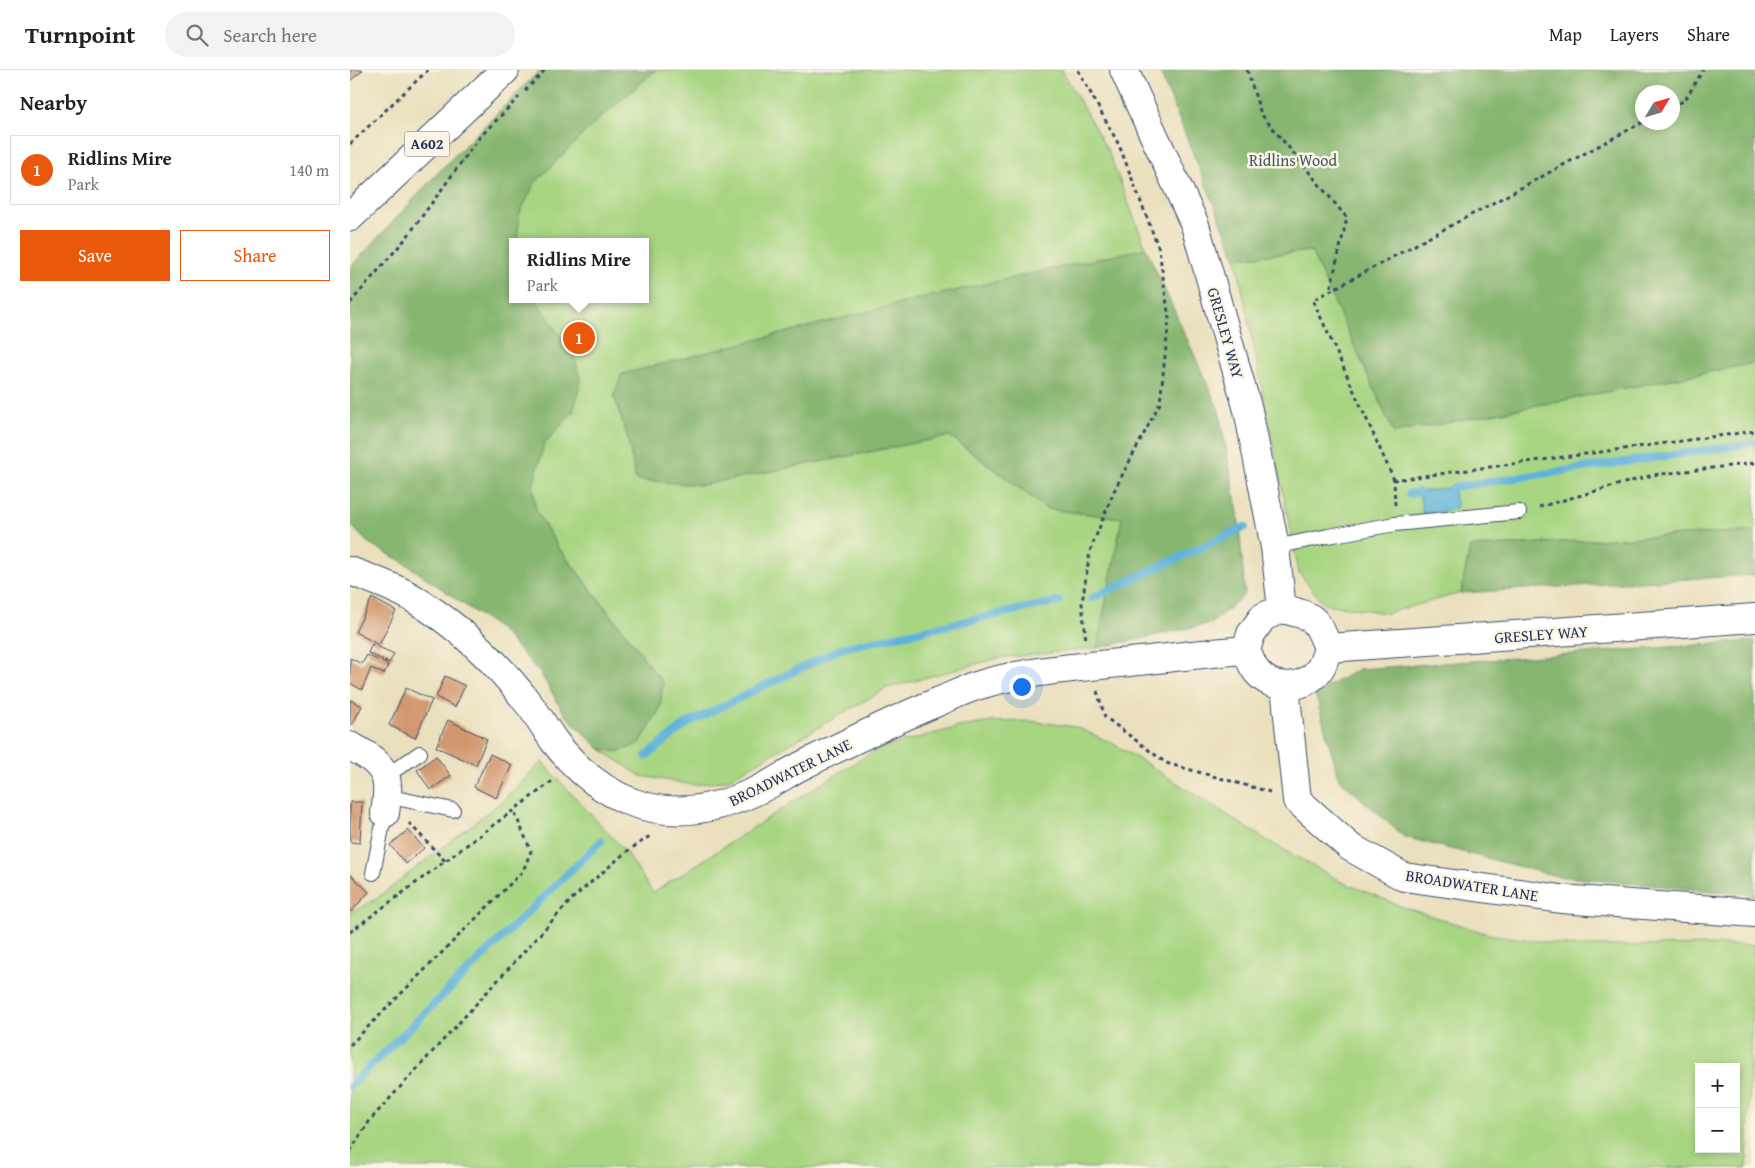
<!DOCTYPE html>
<meta charset="utf-8">
<style>
:root{--surface:#fff;--page:#f2f2f2;--text:#222;--muted:#767676;--line:#e0e0e0;--accent:#ea580c}
body{margin:0;font-family:"Gentium Book Plus",serif;background:var(--page);color:var(--text)}
.controls{position:absolute;right:15px;bottom:15px;display:grid;overflow:hidden;border-radius:0px;box-shadow:0 2px 8px #0003}
.controls button{width:45px;height:45px;display:grid;place-items:center;padding:0;border:0;border-bottom:1px solid var(--line);background:var(--surface);color:var(--text);font:25px sans-serif}
.compass{position:absolute;left:1285px;top:15px;width:45px;height:45px;border-radius:50%;background:var(--surface);box-shadow:0 2px 8px #0003;rotate:52deg}
.you{position:absolute;left:671px;top:616px;width:18px;height:18px;margin:-12px;border:4px solid #fff;border-radius:50%;background:#1a73e8;box-shadow:0 0 0 8px #1a73e833}
.badge{display:grid;place-items:center;width:32px;height:32px;border-radius:50%;background:var(--accent);color:#fff;font-size:16px;font-weight:700}
.pin{position:absolute;translate:-50% -50%;border:2px solid #fff;box-shadow:0 1px 5px #0006}
.popup{position:absolute;left:159px;top:168px;width:140px;height:65px;box-sizing:border-box;display:grid;place-content:center;border-radius:0px;background:var(--surface);filter:drop-shadow(0 1px 4px #0005);font-size:16px;white-space:nowrap;color:var(--muted)}
.popup b{font-size:19px;color:var(--text)}
.popup::after{content:'';position:absolute;left:50%;top:100%;margin-left:-10px;border:10px solid transparent;border-top-color:var(--surface)}
.list{margin:0;padding:0;list-style:none}
h2{display:flex;justify-content:space-between;align-items:center;height:65px;margin:0;padding:0 20px;font-size:21px}
h2 small{font-size:16px;font-weight:400;color:var(--muted)}
.list li{display:grid;grid-template-columns:32px 1fr auto;gap:15px;align-items:center;box-sizing:border-box;height:70px;margin:0 10px 10px;padding:0 10px;border:1px solid var(--line);border-radius:0px}
.list b{display:block;font-size:19px;white-space:nowrap}
.list p{margin:0;font-size:16px;white-space:nowrap;color:var(--muted)}
.list em{font-size:16px;font-style:normal;color:var(--muted)}
.actions{display:flex;gap:10px;padding:15px 20px}
.actions a{flex:1;padding:11px 0;border:1px solid var(--accent);border-radius:0px;text-align:center;font-size:18px;color:var(--accent)}
.actions .main{background:var(--accent);color:#fff}
.icon{flex:none;width:28px;height:28px;fill:none;stroke:currentColor;stroke-width:2;stroke-linecap:round;stroke-linejoin:round}
.map{position:relative;flex:none;width:1405px;height:1098px;overflow:hidden}
header{display:flex;align-items:center;gap:30px;box-sizing:border-box;height:70px;padding:0 25px;background:var(--surface);border-bottom:1px solid var(--line)}
header strong{font-size:24px}
nav{display:flex;gap:28px;margin-inline-start:auto;font-size:18px}
.search{width:350px;height:45px;background:var(--page);display:flex;align-items:center;gap:12px;box-sizing:border-box;padding:0 18px;border-radius:28px;color:var(--muted);font-size:19px}
main{display:flex}
aside{flex:1;background:var(--surface)}
.map>svg:first-child{display:block}
.green{fill:#a8d582;stroke:#628270;fill-rule:evenodd}
.forest{fill:#86b670;stroke:#507267;fill-rule:evenodd}
.water{fill:#5eb2da;stroke:#3c709c}
.lines{fill:none;stroke-linecap:round;stroke-linejoin:round}
.stream{stroke:#5eb2da;stroke-width:8}
.building{fill:#d1986f}
.service-casing{stroke:#3a4a6c;stroke-width:16}
.minor-casing{stroke:#3a4a6c;stroke-width:30}
.tertiary-casing{stroke:#3a4a6c;stroke-width:30}
.trunk-casing{stroke:#3a4a6c;stroke-width:30}
.path{stroke:#3a4a6c;stroke-width:3;stroke-dasharray:4 4;stroke-linecap:butt}
.service{stroke:#fff;stroke-width:14}
.minor{stroke:#fff;stroke-width:28}
.tertiary{stroke:#fff;stroke-width:28}
.trunk{stroke:#fff;stroke-width:28}
.labels{text-anchor:middle;stroke-width:5;stroke-linejoin:round;paint-order:stroke}
.shield{fill:#fcf5e5;stroke:#5e6a86;stroke-width:1}
.shield-label{font-size:15px;font-weight:bold;fill:#1b2f5e}
.park-label{font-size:16px;fill:#3e5867;stroke:#fcf5e5}
.street-label{font-size:16px;fill:#1b2f5e;stroke:#fcf5e5}
</style>
<header>
<strong>Turnpoint</strong>
<div class="search"><svg class="icon" aria-label="search" viewBox="0 0 24 24"><circle cx="10" cy="10" r="6"/><path d="M15 15l6 6"/></svg>Search here</div>
<nav><a>Map</a><a>Layers</a><a>Share</a></nav>
</header>
<main>
<aside>
<h2>Nearby<small></small></h2>
<ul class="list">
<li><span class="badge">1</span><div><b>Ridlins Mire</b><p>Park</p></div><em>140 m</em></li>
</ul>
<div class="actions"><a class="main">Save</a><a>Share</a></div>
</aside>
<div class="map">
<svg width="1405" height="1098" viewBox="0 0 1405 1098">
<rect width="100%" height="100%" fill="#fcf5e5"/>
<filter id="ink" filterUnits="userSpaceOnUse"><feTurbulence type="fractalNoise" baseFrequency=".02" numOctaves="2"/><feDisplacementMap in="SourceGraphic" scale="10" xChannelSelector="R" yChannelSelector="G"/><feConvolveMatrix kernelMatrix="1 2 1 2 8 2 1 2 1" color-interpolation-filters="sRGB"/></filter>
<filter id="wash" filterUnits="userSpaceOnUse"><feTurbulence type="fractalNoise" baseFrequency=".0096" numOctaves="4" result="noise"/><feDisplacementMap in="SourceGraphic" scale="20" xChannelSelector="R" yChannelSelector="G"/><feGaussianBlur stdDeviation="1.12" result="paint"/><feColorMatrix in="noise" values="0 0 0 0 0 0 0 0 0 0 0 0 0 0 0 0 0 1.4 0 .05"/><feComposite in="paint" operator="in"/></filter>
<g filter="url(#wash)">
<rect width="100%" height="100%" fill="#eae0bd"/>
<path class="green" d="M248,0H712L758,81L796,178L555,232L278,370L287,410L352,415L600,366L697,439L772,448L747,578L649,588L537,618L377,710L344,715L291,706L250,679L270,682L293,585L208,477L186,441L183,416L0,327ZM163,172H295V229H163Z
M961,181L1044,363L1405,293V461L1120,477L1111,523L1037,543L974,534L949,503L886,188Z
M681,651L726,657L760,672L797,694L918,771L992,812L1053,837L1138,864L1223,876L1404,875L1397,1098H0V843L26,829L151,732L192,692L276,782L303,823L444,731L527,679L609,657L642,652ZM1349,997H1386V1079H1349Z"/>
<path class="forest" d="M190,0H306L240,57L185,113L170,143L167,172H163V229H185L224,285L231,312L223,342L194,374L183,416L186,441L208,477L313,613L310,639L290,673L270,682L250,679L215,645L191,604L152,561L56,494L17,472L0,454V198L97,93Z
M809,0H1405V293L1044,363L961,181L886,188ZM1292,22H1322V52H1292Z
M796,178L869,340L888,443L895,524L862,553L747,578L772,448L697,439L600,366L352,415L286,410L278,370L264,326L272,304L555,232Z
M1405,461V505L1111,523L1120,477Z
M1405,571V825L1206,806L1054,767L989,709L965,623L1009,599Z"/>
<path class="water" d="M1103,417L1107,439L1073,444L1069,422Z"/>
<g class="lines">
<path class="stream" d="M1103,417L1405,373
M1059,424L1069,422
M742,528L895,457
M296,686L338,653L492,578L709,531
M0,1016L251,771"/>
</g>
<g id="blocks">
<path class="building" d="M0,0H13L0,11Z
M22,528L46,541L29,575L5,562Z
M22,574L44,584L39,593L18,583Z
M17,585L38,595L34,604L21,598L12,620L0,613V588L12,594Z
M95,606L115,616L105,637L86,627Z
M56,618L82,630L65,668L39,655Z
M0,630L12,636L2,655L0,654Z
M98,650L137,669L126,695L86,677Z
M140,684L162,695L146,728L124,717Z
M86,686L101,706L80,720L67,700Z
M0,732H12L10,773L0,772Z
M58,760L74,778L56,794L40,775Z
M0,804L19,822L1,842L0,841Z"/>
</g>
</g>
<g filter="url(#ink)">
<use href="#blocks" fill-opacity="0" stroke="#3a4a6c" stroke-width="1"/>
<g class="lines">
<defs>
<path id="service" d="M925,477L978,466L1045,454L1169,442
M36,706L70,683
M36,726L103,740
M23,803L35,743"/>
<path id="minor" d="M0,501C21,509 42,516 61,527C106,554 147,592 178,633C188,645 195,658 204,671C225,698 251,721 284,733C329,749 374,738 416,716C428,710 439,702 451,696C497,673 543,650 590,631C604,625 618,618 633,614C677,601 724,598 769,593C812,589 854,583 896,580
M935,617L947,730L1000,777L1054,807L1211,829L1405,843
M0,676C16,684 36,695 37,715C38,724 36,734 35,743"/>
<path id="tertiary" d="M774,0L845,155L898,340L925,477L932,539
M932,539C964,546 966,547 978,578C976,584 974,592 971,597C957,620 924,622 907,602C902,596 899,587 896,580L901,564L913,547Z
M978,578L1405,548"/>
<path id="trunk" d="M0,147L155,0"/>
</defs>
<use href="#service" class="service-casing"/>
<use href="#minor" class="minor-casing"/>
<use href="#tertiary" class="tertiary-casing"/>
<use href="#trunk" class="trunk-casing"/>
<path class="path" d="M728,0L769,75L809,179L819,249L810,333L764,421L740,481L732,533L736,571
M897,0L911,44L997,148L980,220
M175,21L195,0
M1322,37L1335,30L1353,0
M0,74L78,0
M0,233L57,167L129,68L169,27
M1044,410L963,230L1293,52
M1045,435L1044,410L1405,361
M1189,437L1303,405L1405,393
M747,621L755,647L816,693L920,722
M59,753L95,791
M0,862L204,710
M0,975L173,801L181,781L164,741
M0,1081L21,1049L223,828L276,782L300,766"/>
<use href="#service" class="service"/>
<use href="#minor" class="minor"/>
<use href="#tertiary" class="tertiary"/>
<use href="#trunk" class="trunk"/>
</g>
</g>
<g class="labels">
<rect class="shield" x="54.5" y="61.5" width="45" height="25" rx="4"/>
<g class="shield-label">
<text x="77" y="79">A602</text>
</g>
<g class="park-label">
<text x="943" y="96">Ridlins Wood</text>
</g>
<g class="street-label">
<text transform="translate(876 263) rotate(74)" y="6">GRESLEY WAY</text>
<text transform="translate(1191 564) rotate(-4)" y="6">GRESLEY WAY</text>
<text transform="translate(440 702) rotate(-26)" y="6">BROADWATER LANE</text>
<text transform="translate(1122 815) rotate(9)" y="6">BROADWATER LANE</text>
</g>
</g>
</svg>
<div class="controls">
<button>+</button>
<button>−</button>
</div>
<svg class="compass" viewBox="-18 -18 36 36"><path d="M0-13l5 13h-10z" fill="#e53935"/><path d="M0 13l5-13h-10z" fill="#767676"/></svg>
<div class="you"></div>
<div class="pin badge" style="left:229px;top:268px">1</div>
<div class="popup"><b>Ridlins Mire</b>Park</div>
</div>
</main>
